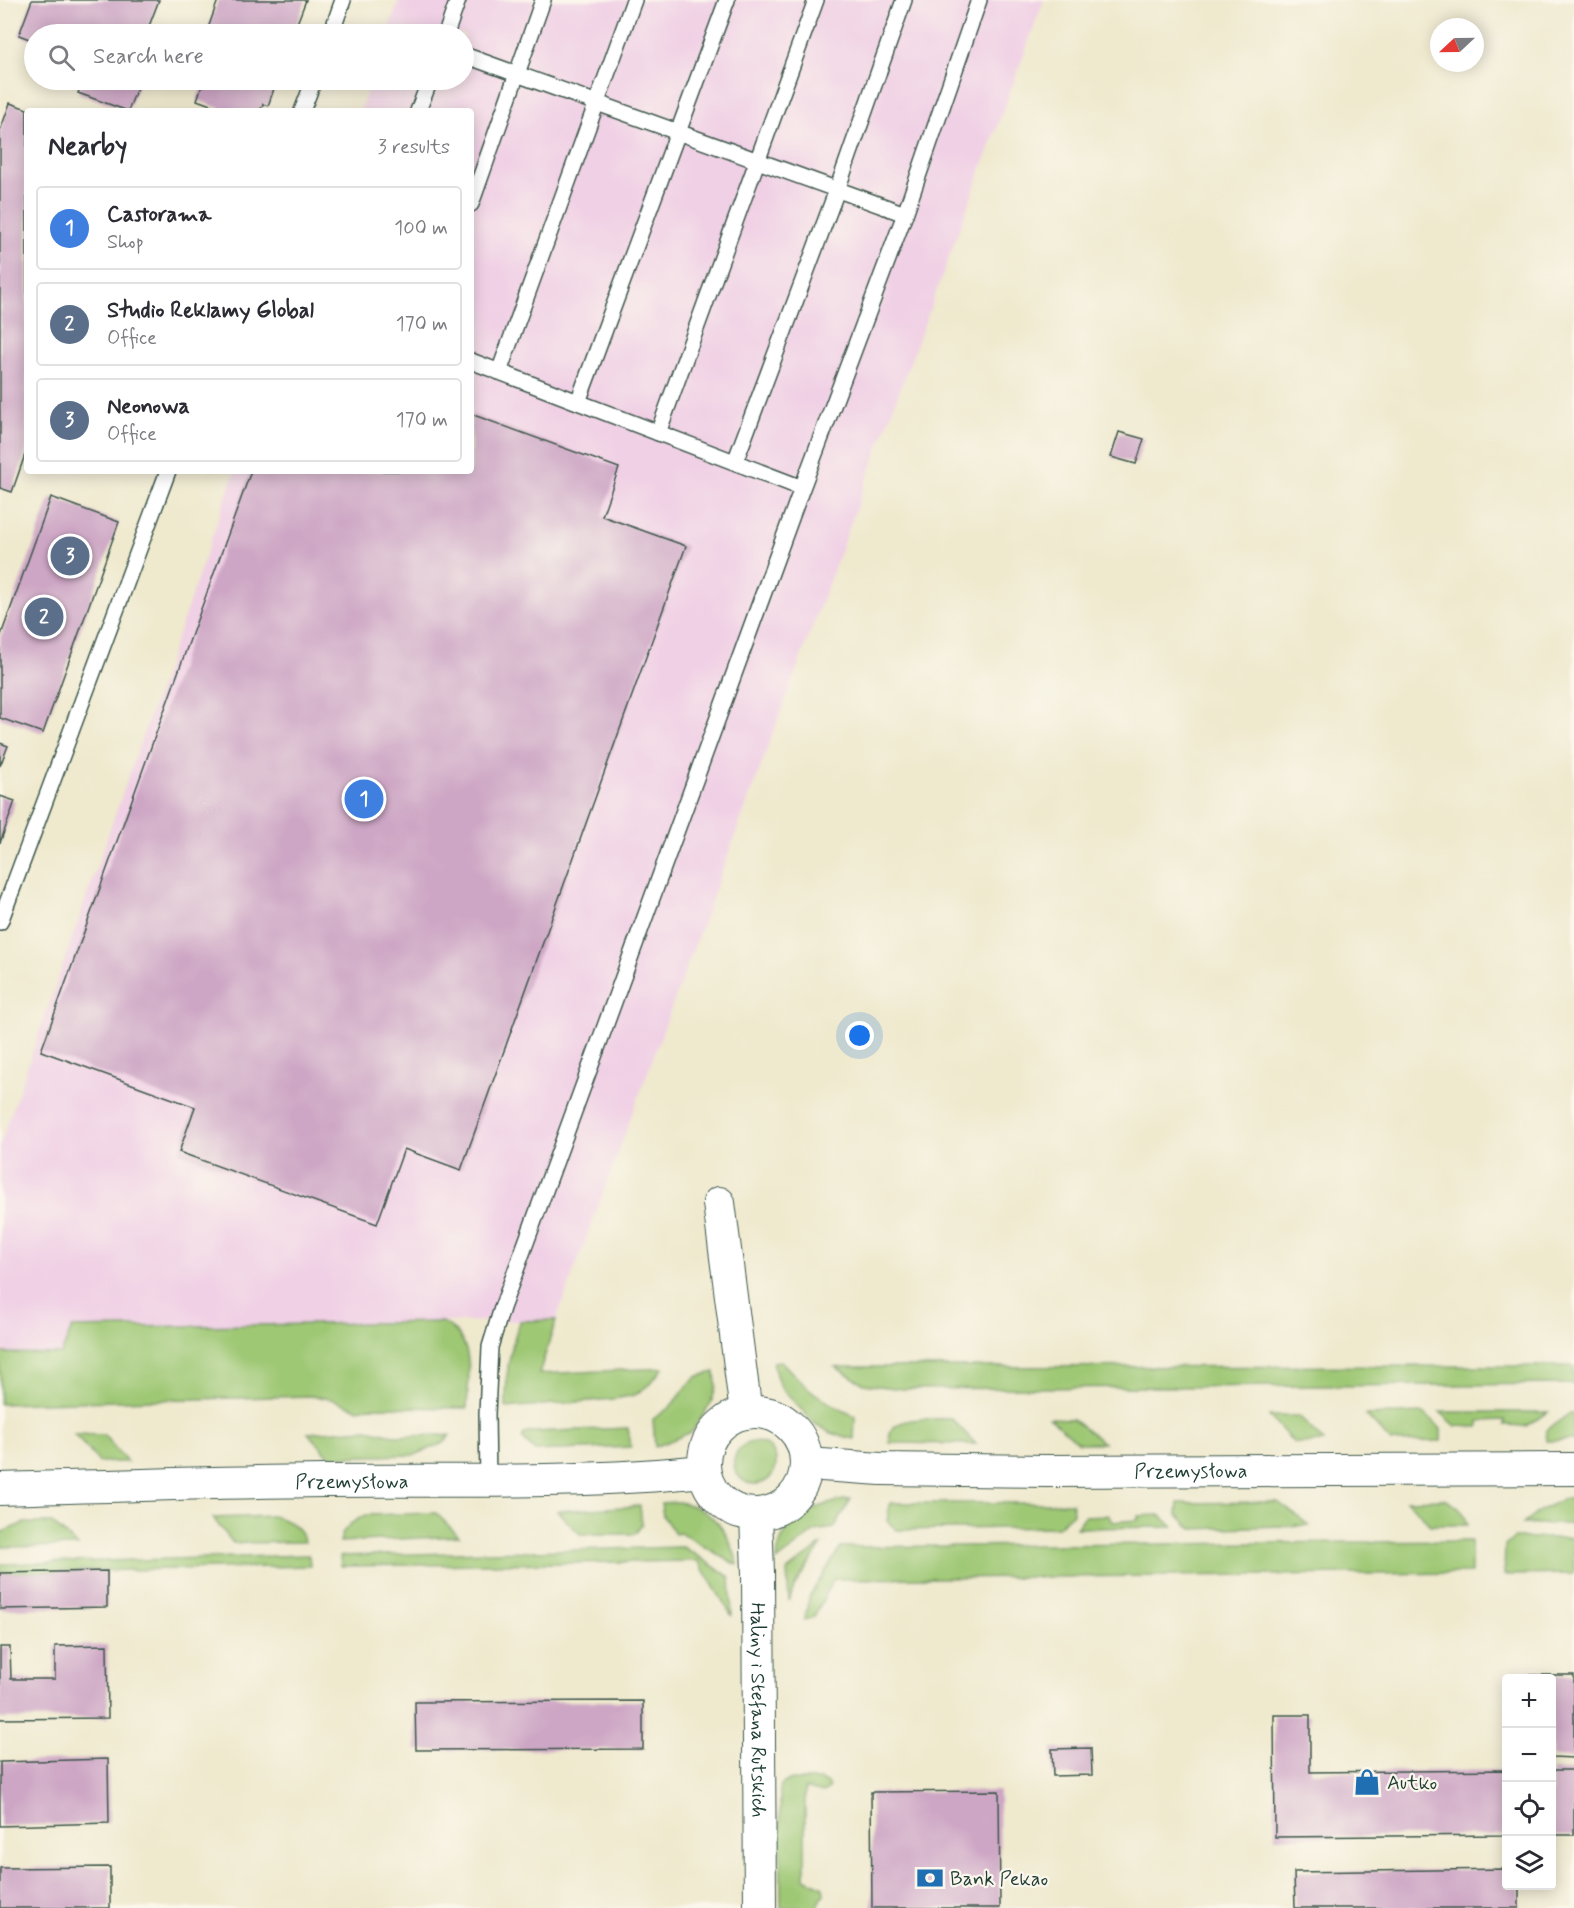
<!DOCTYPE html>
<meta charset="utf-8">
<style>
:root{--surface:#fff;--page:#f7f7f7;--text:#2b2b33;--muted:#7c7c81;--line:#e1e1e2;--accent:#111827}
body{margin:0;font-family:Mynerve,sans-serif;background:var(--page);color:var(--text)}
.controls{position:absolute;right:18px;bottom:18px;display:grid;overflow:hidden;border-radius:6px;box-shadow:0 3px 15px #0003}
.controls button{width:54px;height:54px;display:grid;place-items:center;padding:0;border:0;border-bottom:2px solid var(--line);background:var(--surface);color:var(--text);font:30px sans-serif}
.compass{position:absolute;left:1430px;top:18px;width:54px;height:54px;border-radius:50%;background:var(--surface);box-shadow:0 3px 15px #0003;rotate:248deg}
.you{position:absolute;left:860px;top:1036px;width:21px;height:21px;margin:-15px;border:4px solid #fff;border-radius:50%;background:#1a73e8;box-shadow:0 0 0 9px #1a73e833}
.badge{display:grid;place-items:center;width:39px;height:39px;border-radius:50%;background:var(--accent);color:#fff;font-size:20px;font-weight:700}
.pin{position:absolute;translate:-50% -50%;border:3px solid #fff;box-shadow:0 2px 6px #0006}
.list{margin:0;padding:0;list-style:none}
h2{display:flex;justify-content:space-between;align-items:center;height:78px;margin:0;padding:0 24px;font-size:26px}
h2 small{font-size:20px;font-weight:400;color:var(--muted)}
.list li{display:grid;grid-template-columns:39px 1fr auto;gap:18px;align-items:center;box-sizing:border-box;height:84px;margin:0 12px 12px;padding:0 12px;border:2px solid var(--line);border-radius:6px}
.list b{display:block;font-size:22px;white-space:nowrap}
.list p{margin:0;font-size:20px;white-space:nowrap;color:var(--muted)}
.list em{font-size:20px;font-style:normal;color:var(--muted)}
.icon{flex:none;width:33px;height:33px;fill:none;stroke:currentColor;stroke-width:2;stroke-linecap:round;stroke-linejoin:round}
.map{position:relative;flex:none;width:1574px;height:1908px;overflow:hidden}
.search{position:absolute;background:var(--surface);box-shadow:0 3px 15px #0003;left:24px;top:24px;width:450px;height:66px;display:flex;align-items:center;gap:15px;box-sizing:border-box;padding:0 21px;border-radius:33px;color:var(--muted);font-size:22px}
.panel{position:absolute;background:var(--surface);box-shadow:0 3px 15px #0003;left:24px;top:108px;width:450px;height:366px;border-radius:6px}
.map>svg:first-child{display:block}
.built{fill:#f0d0e5}
.green{fill:#9fc874;stroke:#5f8254;stroke-width:1.5}
.building{fill:#cda6c5}
.lines{fill:none;stroke-linecap:round;stroke-linejoin:round}
.service-casing{stroke:#3e574b;stroke-width:18}
.minor-casing{stroke:#3e574b;stroke-width:34}
.service{stroke:#fff;stroke-width:15}
.minor{stroke:#fff;stroke-width:32}
.labels{text-anchor:middle;stroke-width:4.5;stroke-linejoin:round;paint-order:stroke}
.street-label{font-size:20px;fill:#1f3d34;stroke:#fbf7ec}
.poi-label{font-size:20px;fill:#1f3d34;stroke:#fbf7ec;text-anchor:start}
</style>
<div class="map">
<svg width="1574" height="1908" viewBox="0 0 1574 1908">
<rect width="100%" height="100%" fill="#fbf7ec"/>
<filter id="ink" filterUnits="userSpaceOnUse"><feTurbulence type="fractalNoise" baseFrequency=".0167" numOctaves="2"/><feDisplacementMap in="SourceGraphic" scale="12" xChannelSelector="R" yChannelSelector="G"/><feConvolveMatrix kernelMatrix="1 2 1 2 8 2 1 2 1" color-interpolation-filters="sRGB"/></filter>
<filter id="wash" filterUnits="userSpaceOnUse"><feTurbulence type="fractalNoise" baseFrequency=".008" numOctaves="4" result="noise"/><feDisplacementMap in="SourceGraphic" scale="24" xChannelSelector="R" yChannelSelector="G"/><feGaussianBlur stdDeviation="1.35" result="paint"/><feColorMatrix in="noise" values="0 0 0 0 0 0 0 0 0 0 0 0 0 0 0 0 0 1.4 0 .05"/><feComposite in="paint" operator="in"/></filter>
<g filter="url(#wash)">
<rect width="100%" height="100%" fill="#efe9ce"/>
<path class="built" d="M399,0H1044L556,1320L72,1328L61,1354L0,1353V1145L235,471H471V111H360L371,80H464V34H387Z"/>
<path class="green" d="M556,1320L539,1374L663,1368L650,1384L635,1395L614,1399L506,1408C506,1373 508,1354 520,1321Z
M441,1322C445,1324 450,1326 453,1329C475,1348 468,1382 467,1408L368,1407L358,1409L331,1399L311,1396L0,1404V1353L61,1354L72,1328Z
M781,1361C807,1389 820,1400 855,1416L854,1439L831,1433L815,1424L782,1389L777,1379L773,1362Z
M1574,1366V1384L902,1389L864,1384L835,1367Z
M715,1372L716,1386L711,1403L692,1432L655,1447L653,1419L670,1407L689,1384L698,1376Z
M1440,1412H1548L1526,1426L1505,1425V1420L1479,1421V1427L1456,1426Z
M1424,1413L1441,1429V1441L1391,1442L1366,1415Z
M1570,1413H1574V1440L1546,1441L1547,1430Z
M1269,1416H1299L1324,1442L1294,1443Z
M1050,1418L1072,1419L1104,1443H1079Z
M952,1419L976,1444L890,1443C890,1440 889,1437 890,1434C894,1415 937,1419 952,1419Z
M628,1428L631,1447L535,1451L522,1438L524,1434L533,1432Z
M367,1429L398,1436L450,1435L444,1443L415,1455L330,1457L308,1433Z
M74,1434L104,1435L127,1462H99Z
M734 1463a21 21 0 1 1 42 0a21 21 0 1 1-42 0Z
M851,1499L834,1528L815,1531L777,1561C778,1520 816,1504 851,1499Z
M1444,1499C1457,1505 1464,1511 1468,1525H1431L1406,1500Z
M1563,1499H1574V1524H1523L1541,1510Z
M679,1502C713,1509 729,1531 738,1564L733,1563L681,1533L675,1534L663,1516L661,1503Z
M1278,1502L1309,1525L1192,1529L1177,1514L1178,1503Z
M890,1503H1072L1073,1513L1057,1527L897,1530L887,1521Z
M640,1506L642,1525L635,1534H580L557,1511Z
M436,1513L459,1536L340,1542L343,1532L350,1524L365,1515Z
M1109,1515L1112,1522L1138,1520V1516L1160,1515L1173,1527L1076,1528L1085,1516Z
M272,1516C286,1519 300,1526 305,1542L233,1543L213,1518Z
M24,1523H52L78,1546L0,1547V1533Z
M1514,1538H1574V1574L1504,1575L1505,1546Z
M1471,1541V1573L834,1579L814,1617L804,1620L810,1595L841,1547Z
M822,1544L794,1587L789,1601L787,1571Z
M683,1547L730,1577L732,1616L698,1561L341,1566L340,1556Z
M309,1555L310,1566L0,1573V1564Z
M789,1780H820L828,1784L829,1789L823,1793L805,1788V1878L823,1887L824,1894L817,1908H781L780,1791L781,1785Z"/>
<g id="blocks">
<path class="building" d="M32,0H159L146,34H34V41L19,35Z
M218,0H306L293,34H206Z
M83,80H140L128,111L78,93Z
M194,80H277L268,106L263,104L260,111H227L197,100L203,83Z
M10,103L27,109V449L12,492L0,488V131Z
M471,414L619,468L602,516L686,546L461,1170L404,1149L377,1224L179,1152L195,1107L41,1051L251,471H471Z
M1119,432L1144,439L1136,464L1111,457Z
M51,497L119,522L43,733L0,718V638Z
M0,743L8,746L0,766Z
M0,796L15,801L0,843Z
M107,1571V1607L0,1609V1573Z
M107,1645L108,1718L0,1719V1647H10L11,1679H55V1646Z
M1526,1675H1574V1758L1552,1757V1678H1526Z
M643,1701V1749L416,1750L415,1702Z
M1274,1715H1310V1772L1506,1770V1835L1275,1837Z
M1091,1748L1092,1775L1053,1776L1052,1749Z
M108,1759L109,1823L0,1826V1762Z
M1552,1770H1574V1835H1552Z
M999,1791L1000,1908H872L871,1792Z
M110,1867V1908H0V1868Z
M1506,1869V1886H1519V1908H1295L1294,1872Z"/>
</g>
</g>
<g filter="url(#ink)">
<use href="#blocks" fill-opacity="0" stroke="#3e574b" stroke-width="1.5"/>
<g class="lines">
<defs>
<path id="service" d="M331,34L343,0
M446,34L458,0
M464,55L905,214
M302,111L314,80
M418,111L430,80
M471,204L543,0
M471,361L802,488L502,1308L490,1347L487,1414L488,1481
M499,372L634,0
M578,402L727,0
M658,433L816,0
M735,462L837,190L904,0
M802,488L905,214L979,0
M0,922L168,471"/>
<g id="minor">
<path d="M719,1203L746,1413"/>
<circle cx="755" cy="1463" r="51"/>
<path id="s1" d="M807,1464L881,1469L1046,1471L1574,1469"/>
<path id="s2" d="M0,1489C108,1486 215,1482 323,1481C450,1480 578,1484 704,1471"/>
<path id="s3" d="M756,1514L758,1573L760,1908"/>
</g>
</defs>
<use href="#service" class="service-casing"/>
<use href="#minor" class="minor-casing"/>
<use href="#service" class="service"/>
<use href="#minor" class="minor"/>
</g>
</g>
<defs>
<symbol id="shop-bare" viewBox="-9 -9 18 18"><path d="M-5-2.5h2.3a2.7 3.5 0 0 1 5.4 0H5L5.5 6h-11ZM-1.5-2.5h3a1.5 2.3 0 0 0-3 0Z" fill="#1f6fb2" stroke="#fbf7ec" stroke-width="2.5" paint-order="stroke"/></symbol>
<symbol id="bank-bare" viewBox="-9 -9 18 18"><path d="M-6-4H6V4H-6ZM0-2.3a2.3 2.3 0 1 0 0 4.6a2.3 2.3 0 1 0 0-4.6Z" fill="#1f6fb2" stroke="#fbf7ec" stroke-width="2.5" paint-order="stroke"/></symbol>
</defs>
<g fill-rule="evenodd">
<use href="#shop-bare" x="1348" y="1763" width="38" height="38"/>
<use href="#bank-bare" x="911" y="1859" width="38" height="38"/>
</g>
<g class="labels">
<g class="street-label">
<text dy="7" stroke="none"><textPath href="#s1" startOffset="384">Przemysłowa</textPath></text>
<text dy="7" stroke="none"><textPath href="#s2" startOffset="352">Przemysłowa</textPath></text>
<text dy="7" stroke="none"><textPath href="#s3" startOffset="196">Haliny i Stefana Rutskich</textPath></text>
</g>
<g class="poi-label">
<text x="1387" y="1789">Autko</text>
<text x="950" y="1885">Bank Pekao</text>
</g>
</g>
</svg>
<div class="controls">
<button>+</button>
<button>−</button>
<button><svg class="icon" aria-label="locate" viewBox="0 0 24 24"><circle cx="12" cy="12" r="6"/><path d="M12 2v4M12 18v4M2 12h4M18 12h4"/></svg></button>
<button><svg class="icon" aria-label="layers" viewBox="0 0 24 24"><path d="M12 4l9 5-9 5-9-5zM3 14l9 5 9-5"/></svg></button>
</div>
<svg class="compass" viewBox="-18 -18 36 36"><path d="M0-13l5 13h-10z" fill="#e53935"/><path d="M0 13l5-13h-10z" fill="#7c7c81"/></svg>
<div class="you"></div>
<div class="pin badge" style="left:364px;top:799px;background:#3f7fe0">1</div>
<div class="pin badge" style="left:44px;top:617px;background:#5c6f8a">2</div>
<div class="pin badge" style="left:70px;top:556px;background:#5c6f8a">3</div>
<div class="search"><svg class="icon" aria-label="search" viewBox="0 0 24 24"><circle cx="10" cy="10" r="6"/><path d="M15 15l6 6"/></svg>Search here</div>
<section class="panel">
<h2>Nearby<small>3 results</small></h2>
<ul class="list">
<li><span class="badge" style="background:#3f7fe0">1</span><div><b>Castorama</b><p>Shop</p></div><em>100 m</em></li>
<li><span class="badge" style="background:#5c6f8a">2</span><div><b>Studio Reklamy Global</b><p>Office</p></div><em>170 m</em></li>
<li><span class="badge" style="background:#5c6f8a">3</span><div><b>Neonowa</b><p>Office</p></div><em>170 m</em></li>
</ul>
</section>
</div>
